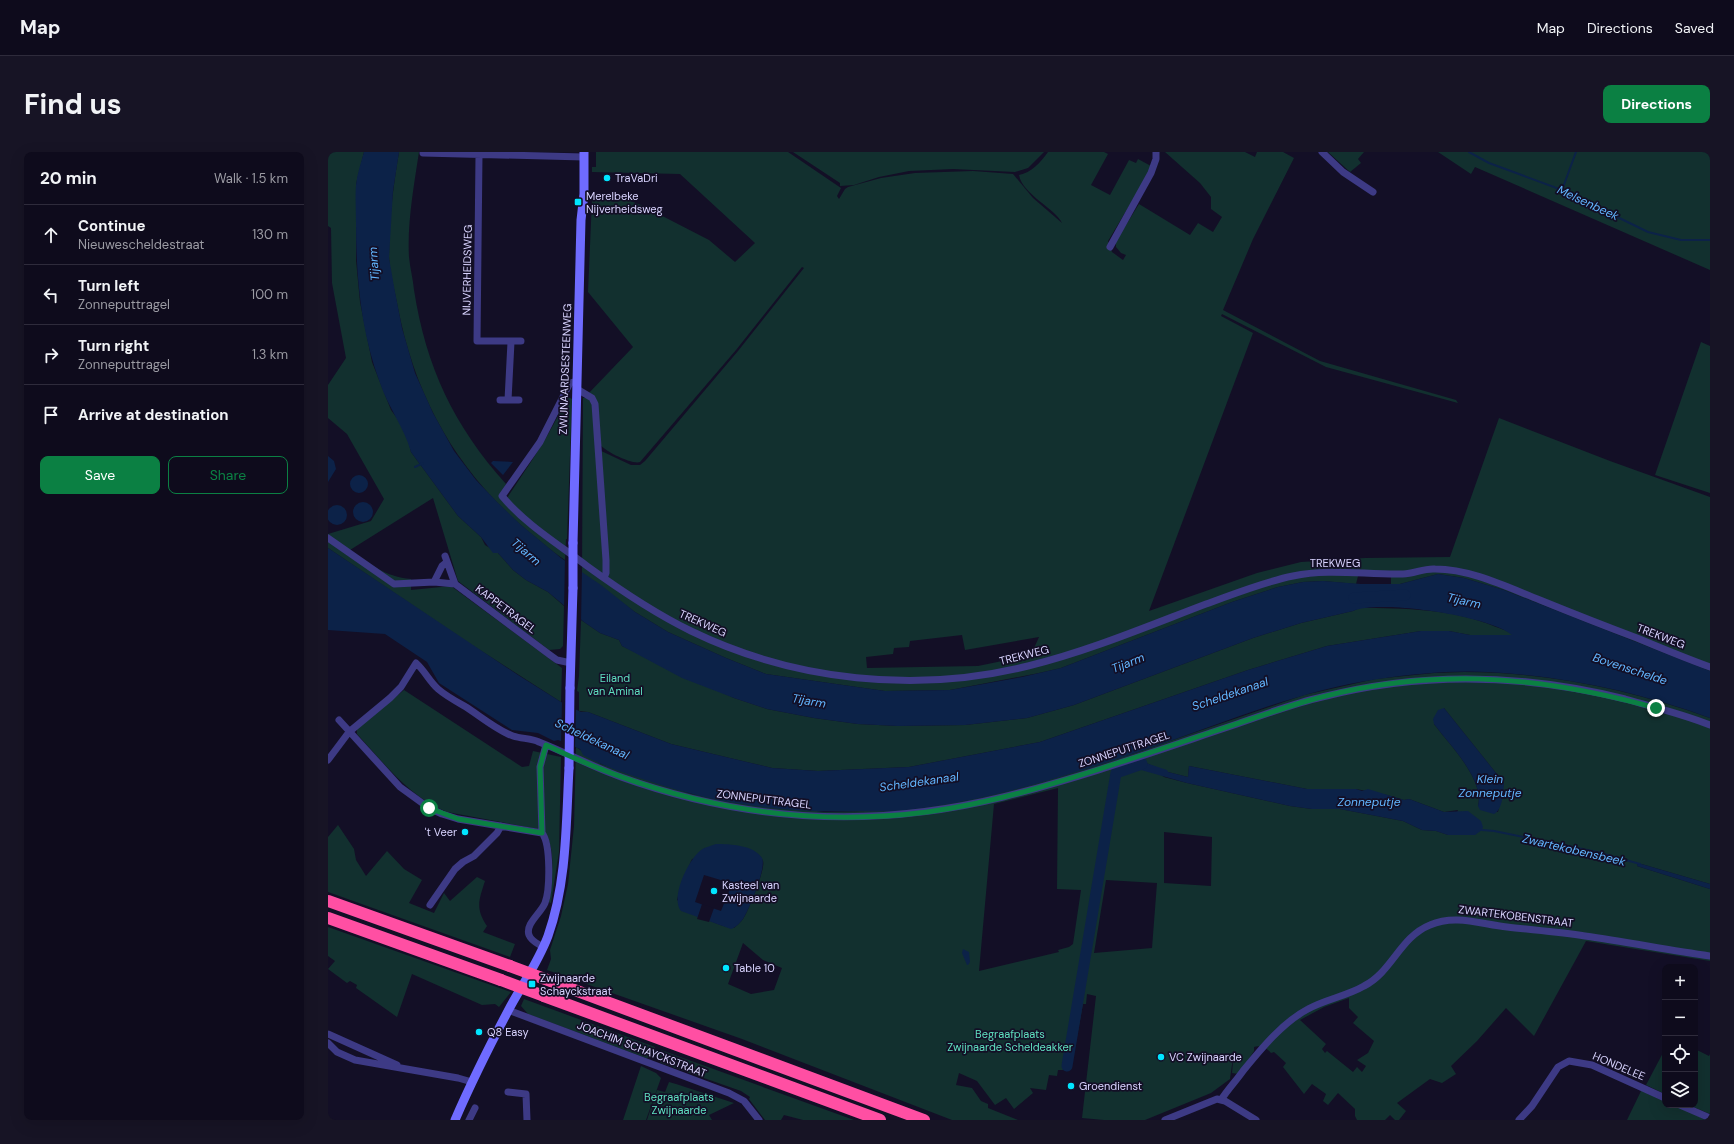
<!DOCTYPE html>
<meta charset="utf-8">
<style>
:root{--surface:#0e0b1c;--page:#171425;--text:#f1f3f6;--muted:#9b9ba3;--line:#2e2b3b;--accent:#0b8043}
body{margin:0;font-family:"DM Sans",sans-serif;background:var(--page);color:var(--text)}
.controls{position:absolute;right:12px;bottom:12px;display:grid;overflow:hidden;border-radius:8px;box-shadow:0 4px 16px #0002}
.controls button{width:36px;height:36px;display:grid;place-items:center;padding:0;border:0;border-bottom:1px solid var(--line);background:var(--surface);color:var(--text);font:20px sans-serif}
.stop{position:absolute;width:12px;height:12px;margin:-9px;border:3px solid #0b8043;border-radius:50%;background:#fff}
.stop.end{background:#0b8043;border-color:#fff;box-shadow:0 1px 4px #0008}
.list{margin:0;padding:0;list-style:none}
h2{display:flex;justify-content:space-between;align-items:center;height:52px;margin:0;padding:0 16px;font-size:17px}
h2 small{font-size:13px;font-weight:400;color:var(--muted)}
.list li{display:grid;grid-template-columns:26px 1fr auto;gap:12px;align-items:center;box-sizing:border-box;height:60px;padding:0 16px;border-top:1px solid var(--line)}
.list b{display:block;font-size:15px;white-space:nowrap}
.list p{margin:0;font-size:13px;white-space:nowrap;color:var(--muted)}
.list em{font-size:13px;font-style:normal;color:var(--muted)}
.actions{display:flex;gap:8px;padding:12px 16px}
.actions a{flex:1;padding:9px 0;border:1px solid var(--accent);border-radius:8px;text-align:center;font-size:14px;color:var(--accent)}
.actions .main{background:var(--accent);color:#fff}
.icon{flex:none;width:22px;height:22px;fill:none;stroke:currentColor;stroke-width:2;stroke-linecap:round;stroke-linejoin:round}
.map{position:relative;flex:none;width:1382px;height:968px;overflow:hidden;border-radius:8px}
header{display:flex;align-items:center;gap:24px;box-sizing:border-box;height:56px;padding:0 20px;background:var(--surface);border-bottom:1px solid var(--line)}
header strong{font-size:19px}
nav{display:flex;gap:22px;margin-inline-start:auto;font-size:14px}
.intro{display:flex;align-items:center;justify-content:space-between;box-sizing:border-box;height:96px;padding:0 24px}
h1{margin:0;font-size:28px}
.button{padding:10px 18px;border-radius:8px;background:var(--accent);color:#fff;font-size:14px;font-weight:700}
main{display:flex;gap:24px;padding:0 24px}
aside{flex:1;background:var(--surface);border-radius:8px;box-shadow:0 4px 16px #0002}
.map>svg:first-child{display:block}
.green{fill:#12302f;fill-rule:evenodd}
.water{fill:#0c2248;fill-rule:evenodd}
.pier{fill:#130f26}
.lines{fill:none;stroke-linecap:round;stroke-linejoin:round}
.stream{stroke:#0c2248;stroke-width:2}
.river{stroke:#0c2248;stroke-width:11}
.minor{stroke:#3d3a85;stroke-width:7}
.secondary{stroke:#6f6bff;stroke-width:9}
.motorway{stroke:#ff4fa3;stroke-width:12}
.secondary-bridge{stroke:#6f6bff;stroke-width:9}
.motorway-bridge{stroke:#ff4fa3;stroke-width:12}
.route{stroke:#0b8043;stroke-width:5}
.poi-dot{fill:#00e5ff;stroke:#130f26;stroke-width:1.5}
.labels{text-anchor:middle;stroke-width:3.5;stroke-linejoin:round;paint-order:stroke}
.poi-label{font-size:11px;fill:#d9d4ff;stroke:#130f26;text-anchor:start}
.street-label{font-size:11px;fill:#d9d4ff;stroke:#130f26}
.park-label{font-size:11px;fill:#5fe0c0;stroke:#130f26}
.water-label{font-size:12px;font-style:italic;fill:#62b6ff;stroke:#130f26}
</style>
<header>
<strong>Map</strong>
<nav><a>Map</a><a>Directions</a><a>Saved</a></nav>
</header>
<div class="intro"><h1>Find us</h1><a class="button">Directions</a></div>
<main>
<aside>
<h2>20 min<small>Walk · 1.5 km</small></h2>
<ul class="list">
<li><svg class="icon" aria-label="ahead" viewBox="0 0 24 24"><path d="M12 20V5M6 11l6-6 6 6"/></svg><div><b>Continue</b><p>Nieuwescheldestraat</p></div><em>130 m</em></li>
<li><svg class="icon" aria-label="left" viewBox="0 0 24 24"><path d="M17 20v-9H6M10 6l-5 5 5 5"/></svg><div><b>Turn left</b><p>Zonneputtragel</p></div><em>100 m</em></li>
<li><svg class="icon" aria-label="right" viewBox="0 0 24 24"><path d="M7 20v-9h11M14 6l5 5-5 5"/></svg><div><b>Turn right</b><p>Zonneputtragel</p></div><em>1.3 km</em></li>
<li><svg class="icon" aria-label="arrive" viewBox="0 0 24 24"><path d="M6 21V4h12l-3 4 3 4H6"/></svg><div><b>Arrive at destination</b></div></li>
</ul>
<div class="actions"><a class="main">Save</a><a>Share</a></div>
</aside>
<div class="map">
<svg width="1382" height="968" viewBox="0 0 1382 968">
<rect width="100%" height="100%" fill="#130f26"/>
<path class="green" d="M0,0H36L28,32V108L32,150L44,210L63,258L71,269L80,288L83,300L130,364L153,385L157,393L170,401L185,418L198,428L220,440L236,454L235,494L232,497L221,498L130,429L105,346L22,398C43,412 57,425 83,427V438L123,434L234,516L233,550L133,486L0,396V382L43,369L56,347L19,282L0,266V233L18,206L4,131L3,76L0,74Z
M71,0H91C86,33 79,72 81,105C82,116 85,127 86,138C98,215 126,274 178,332L175,344L179,346C200,314 223,282 238,247L240,245L244,247L239,387H238L237,408C226,401 216,392 206,384C132,324 88,249 70,156C67,139 62,122 61,105C61,70 65,35 71,0Z
M268,0H460L513,36L509,44L511,47L517,37L520,35L553,26L587,21L645,19L685,22L705,46L734,71C728,57 694,42 691,23C703,21 713,10 720,0H776L780,2L763,33L782,43L801,8L808,11L810,7L823,14L819,24L780,89L784,100L795,108L798,103L793,101L788,95V89L811,52L862,83L870,71L885,80L894,65L883,57V45L872,31L837,0H917L927,5L929,0H955L966,6L925,87L895,158L992,209L1128,248L1130,251L998,215L894,162L893,164L925,181L821,459L929,421L973,410L1037,406L1122,405L1171,266L1282,309L1382,345V519L1176,438L1136,426L1110,422L1072,432H1063V425L1030,424L1028,432L995,429L975,430L950,435L904,450L733,516L711,521L622,538L557,539L438,522L398,506L340,480L307,460L254,421L255,246H261L265,250L269,297L303,313H312L317,309L410,199L476,116L474,115L408,198L312,310C305,313 275,299 271,291L268,250L267,247L260,242L305,195L260,140L264,47L300,48L313,53L381,88L407,110L427,91L352,22L264,20V15H268ZM634,483L637,498L711,485L703,503L650,514L539,516L538,505L565,502L566,496L581,495L582,489Z
M465,0H716L700,16L687,20L625,17L581,19L551,25L526,33L512,34V31Z
M1000,0H1036L1030,7L1033,11L1022,20Z
M1110,0H1382V118L1147,15L1143,22Z
M1373,190L1382,194V341L1327,323Z
M1031,456C1076,456 1126,457 1168,475C1174,477 1180,479 1185,483H1142L1121,479H1093L999,494L920,518L712,590L581,615L490,619L444,616L343,592L260,560L251,559V540L249,539L251,524L253,468L272,481L291,488L294,494L406,546L439,557L486,566L530,572L570,574L637,573L699,566L746,553L925,486L973,471L1025,459Z
M1136,520C1219,520 1305,538 1382,566V732L1310,711L1309,714L1382,737V809L1258,789L1206,884L1178,856L1149,889L1123,914L1128,922L1114,931L1102,927L1069,951L1078,959L1071,968H1067L1062,963L1057,968H1029L1027,964V957L1010,941L1000,953L995,949L998,942L984,932L976,942L955,915L958,911L946,900L943,901C939,896 932,893 926,895V899L911,922L904,921L906,898L902,927L883,941L817,968H776L754,966L768,844L759,842L758,852H755L743,918H730L729,924L721,923L718,938L702,936L705,941L686,957L678,946L667,953L649,929L631,921L628,933L644,936L653,949L660,952V956L690,968H624L414,887L219,818L223,807L222,798L233,764L240,732L246,674L248,595L273,612L364,642L496,660L577,658L640,648L691,636L810,600L976,543L1047,527L1106,521ZM1116,556L1176,631L1170,660L1150,654C1157,628 1121,592 1106,572ZM818,611L840,620L860,625L861,614L979,637H1028L1059,643L1076,648L1081,647L1116,660L1130,658L1120,683L1108,679L1094,678L1075,669L1012,657H984L962,654L859,631L836,625ZM730,636L729,737L753,738L745,792L741,795L730,798L731,800L651,819L666,652ZM836,680L884,685L883,734L836,731ZM418,696C424,699 433,702 435,709C438,716 420,760 415,767C412,771 409,773 406,776C384,774 367,759 349,748L354,729L364,707ZM778,728L829,731L824,796L766,801ZM415,791L435,808L454,816L446,838L423,842L400,832ZM1021,846V856L1030,865L1025,871L1046,889L1040,901L1029,908L1038,914L1034,920L1029,915L1025,920L999,899L997,901L994,897L998,892L972,868L996,855Z
M76,538L194,615L201,614L205,599L233,605L231,700L223,751L220,750C223,728 230,697 215,678L119,660C81,645 56,611 29,582V577Z
M10,673L26,697L28,708L38,724L59,699L76,717L94,728L81,751L106,761L116,741L122,749L149,725L157,729C151,748 147,756 159,774L155,780L187,792L182,805L0,740V685Z
M0,775L183,840L171,855L167,852L154,853L84,822L69,865L28,836L29,833L22,829L19,831L0,817L7,809L0,804Z
M196,847L327,895L324,905L318,906L200,862L193,854Z
M1337,897V942L1318,933Z
M1367,897L1381,904L1382,902V962L1361,953H1367Z
M333,898L526,968H475L456,963L453,968H437L421,947L422,945L413,939L333,911L330,907Z
M313,914L328,921L333,926L318,968H295Z
M341,930L348,932L406,951L381,963L384,968H319L329,938L337,940Z
M1314,937L1337,948V953H1347L1378,968H1299Z"/>
<path class="water" d="M36,0H71L65,39L61,106L67,140L74,176L87,221L105,261L126,299L148,328L169,350L193,373L233,406L273,433L307,460L340,480L398,506L438,522L557,539L622,538L694,525L733,516L904,450L950,435L975,430L995,429L1033,432H1072L1110,422L1136,426L1176,438L1382,519V566C1312,540 1235,524 1160,520C1123,518 1086,522 1050,527C967,539 889,574 810,600C735,625 657,650 578,658C563,660 547,659 532,659C465,661 400,654 336,634C309,625 280,617 255,603L252,597L230,588L226,589L210,581L184,578L111,531L99,510L57,482L0,478V396L190,523L233,550L253,560H260L343,592L444,616L490,619L581,615L712,590L920,518L999,494L1093,479H1121L1142,483H1184C1162,464 1051,447 1025,459L973,471L925,486L746,553L699,566L637,573L570,574L530,572L486,566L439,557L406,546L354,526L294,494L291,488L272,481L256,470L220,440L198,428L185,418L170,401H165L153,385L130,364L83,300C76,275 60,255 52,231C33,180 28,126 28,72C28,59 27,45 28,33C29,22 33,11 36,0ZM1042,443H1064L1066,445L1042,446L1040,445Z
M0,304L6,309L8,317L0,330Z
M165,309L185,310L175,323L163,311Z
M22 332a9 9 0 1 1 18 0a9 9 0 1 1-18 0Z
M25 360a10 10 0 1 1 20 0a10 10 0 1 1-20 0Z
M-1 363a10 10 0 1 1 20 0a10 10 0 1 1-20 0Z
M1116,556L1176,631C1175,641 1175,657 1166,662L1152,658L1150,654C1157,628 1121,592 1106,572L1105,567L1110,558Z
M818,611L839,618L840,620L860,625L861,614L979,637H1028L1034,639L1040,637L1076,648L1081,647L1116,660L1140,659L1153,669L1155,675L1154,678L1147,683H1120L1108,679L1094,678L1075,669L1012,657H984L962,654L859,631L813,618L814,612Z
M388,692C402,692 426,693 434,706C439,715 421,758 415,767C412,771 407,776 403,777L353,759C342,746 360,708 373,698C377,695 383,694 388,692ZM376,723L396,729V731L403,734L393,759L367,750Z
M1310,711L1382,732V737L1309,714Z
M635,797L641,800L642,810L640,813H639L634,801Z"/>
<path class="pier" d="M237,406L254,418L253,470L236,457Z
M234,548L248,555L247,597L233,591Z
M374,752L386,756L381,770L369,767Z"/>
<g class="lines">
<path class="stream" d="M1141,0L1161,11L1234,38L1320,80L1353,88H1382
M1234,38L1248,0
M87,315L95,311
M1154,678L1166,679L1269,700L1312,712"/>
<path class="river" d="M1026,446L1077,443
M739,914L788,621L814,612L813,610"/>
<path class="minor" d="M994,0L1015,20L1045,40
M95,1L256,5
M151,3L149,189H193
M782,95L823,21L828,7V0
M249,229L242,231L212,290L174,344C197,372 230,392 259,414C292,438 326,461 363,479C466,529 589,542 700,514C761,499 820,474 878,452C906,442 935,430 965,424C1001,416 1038,423 1075,422C1086,422 1096,416 1107,417C1143,417 1179,435 1212,448C1244,461 1277,474 1309,486C1333,496 1357,506 1382,515
M249,237L264,246L267,252L278,408V421L276,426
M172,248H191
M180,248L183,190
M0,386L66,432L106,430L127,432
M117,404L127,432L222,503L229,508L243,511
M106,430L114,414L119,410
M11,568L72,635L101,656L114,662L130,667L214,681
M0,608L21,580L62,546L73,535L88,511C97,519 101,529 110,537C118,544 129,550 138,555C152,564 170,579 185,584C194,587 203,586 211,590C239,601 265,615 293,625C418,670 545,677 675,645C752,626 828,599 903,574C933,564 963,552 994,545C1095,519 1196,522 1297,547C1326,555 1355,562 1382,573
M214,681C223,692 222,738 217,751C213,761 197,772 201,783C203,789 210,792 215,795
M214,681L212,615L218,593
M102,753L127,717L135,710L146,704L169,681L173,674
M180,858L401,941L416,949L431,968
M0,882L69,913
M0,891L9,900L27,908L130,926L144,930
M180,940L198,942L199,968
M893,948C900,937 908,929 915,919C933,897 955,870 980,857C998,847 1019,844 1036,834C1064,820 1072,785 1102,773C1127,762 1152,772 1179,775C1205,778 1231,780 1257,784C1299,790 1340,798 1382,804
M1352,953L1382,966
M141,968L147,956
M837,968L889,947L897,949L928,968
M1191,968L1204,954L1230,915L1241,909L1264,913L1337,946"/>
<path class="secondary" d="M245,391L253,68L256,42V0
M242,536L245,436
M127,968C143,931 161,895 180,859C193,834 210,811 220,784C239,730 238,672 241,616"/>
<path class="motorway" d="M0,749L182,814
M0,766L173,828
M225,830L596,968
M216,844L552,968"/>
<path class="secondary-bridge" d="M245,436V391
M241,616L242,536"/>
<path class="motorway-bridge" d="M182,814L225,830
M173,828L216,844"/>
</g>
<g class="lines">
<path class="route" d="M101,656L130,667L214,681L212,615L218,593C337,651 467,677 599,660C665,651 730,631 793,610C853,591 912,570 972,551C1095,514 1205,522 1328,556"/>
</g>
<g class="poi-dot">
<circle cx="279" cy="26" r="4"/>
<rect x="246" y="46" width="8" height="8" rx="2"/>
<circle cx="137" cy="680" r="4"/>
<circle cx="386" cy="739" r="4"/>
<circle cx="398" cy="816" r="4"/>
<rect x="200" y="828" width="8" height="8" rx="2"/>
<circle cx="151" cy="880" r="4"/>
<circle cx="833" cy="905" r="4"/>
<circle cx="743" cy="934" r="4"/>
</g>
<g class="labels">
<g class="poi-label">
<text x="287" y="30">TraVaDri</text>
<text x="258" y="48">Merelbeke<tspan x="258" dy="13">Nijverheidsweg</tspan></text>
<text x="129" y="684" text-anchor="end">'t Veer</text>
<text x="394" y="737">Kasteel van<tspan x="394" dy="13">Zwijnaarde</tspan></text>
<text x="406" y="820">Table 10</text>
<text x="212" y="830">Zwijnaarde<tspan x="212" dy="13">Schayckstraat</tspan></text>
<text x="159" y="884">Q8 Easy</text>
<text x="841" y="909">VC Zwijnaarde</text>
<text x="751" y="938">Groendienst</text>
</g>
<g class="street-label">
<text transform="translate(139 118) rotate(-89)" y="4">NIJVERHEIDSWEG</text>
<text transform="translate(237 217) rotate(-88)" y="4">ZWIJNAARDSESTEENWEG</text>
<text x="1007" y="415">TREKWEG</text>
<text transform="translate(178 457) rotate(37)" y="4">KAPPETRAGEL</text>
<text transform="translate(375 471) rotate(24)" y="4">TREKWEG</text>
<text transform="translate(1333 484) rotate(21)" y="4">TREKWEG</text>
<text transform="translate(696 503) rotate(-14)" y="4">TREKWEG</text>
<text transform="translate(796 597) rotate(-18)" y="4">ZONNEPUTTRAGEL</text>
<text transform="translate(436 647) rotate(7)" y="4">ZONNEPUTTRAGEL</text>
<text transform="translate(1188 764) rotate(7)" y="4">ZWARTEKOBENSTRAAT</text>
<text transform="translate(314 897) rotate(21)" y="4">JOACHIM SCHAYCKSTRAAT</text>
<text transform="translate(1291 914) rotate(23)" y="4">HONDELEE</text>
</g>
<g class="park-label">
<text x="287" y="530">Eiland<tspan x="287" dy="13">van Aminal</tspan></text>
<text x="682" y="886">Begraafplaats<tspan x="682" dy="13">Zwijnaarde Scheldeakker</tspan></text>
<text x="351" y="949">Begraafplaats<tspan x="351" dy="13">Zwijnaarde</tspan></text>
</g>
<g class="water-label">
<text transform="translate(1260 51) rotate(25)" y="4">Melsenbeek</text>
<text transform="translate(46 112) rotate(-94)" y="4">Tijarm</text>
<text transform="translate(198 400) rotate(41)" y="4">Tijarm</text>
<text transform="translate(1136 449) rotate(13)" y="4">Tijarm</text>
<text transform="translate(800 511) rotate(-22)" y="4">Tijarm</text>
<text transform="translate(1302 517) rotate(18)" y="4">Bovenschelde</text>
<text transform="translate(902 542) rotate(-19)" y="4">Scheldekanaal</text>
<text transform="translate(481 549) rotate(10)" y="4">Tijarm</text>
<text transform="translate(264 587) rotate(25)" y="4">Scheldekanaal</text>
<text x="1162" y="631">Klein<tspan x="1162" dy="14">Zonneputje</tspan></text>
<text transform="translate(591 630) rotate(-8)" y="4">Scheldekanaal</text>
<text x="1041" y="654">Zonneputje</text>
<text transform="translate(1246 698) rotate(13)" y="4">Zwartekobensbeek</text>
</g>
</g>
</svg>
<div class="controls">
<button>+</button>
<button>−</button>
<button><svg class="icon" aria-label="locate" viewBox="0 0 24 24"><circle cx="12" cy="12" r="6"/><path d="M12 2v4M12 18v4M2 12h4M18 12h4"/></svg></button>
<button><svg class="icon" aria-label="layers" viewBox="0 0 24 24"><path d="M12 4l9 5-9 5-9-5zM3 14l9 5 9-5"/></svg></button>
</div>
<div class="stop" style="left:101px;top:656px"></div>
<div class="stop end" style="left:1328px;top:556px"></div>
</div>
</main>
